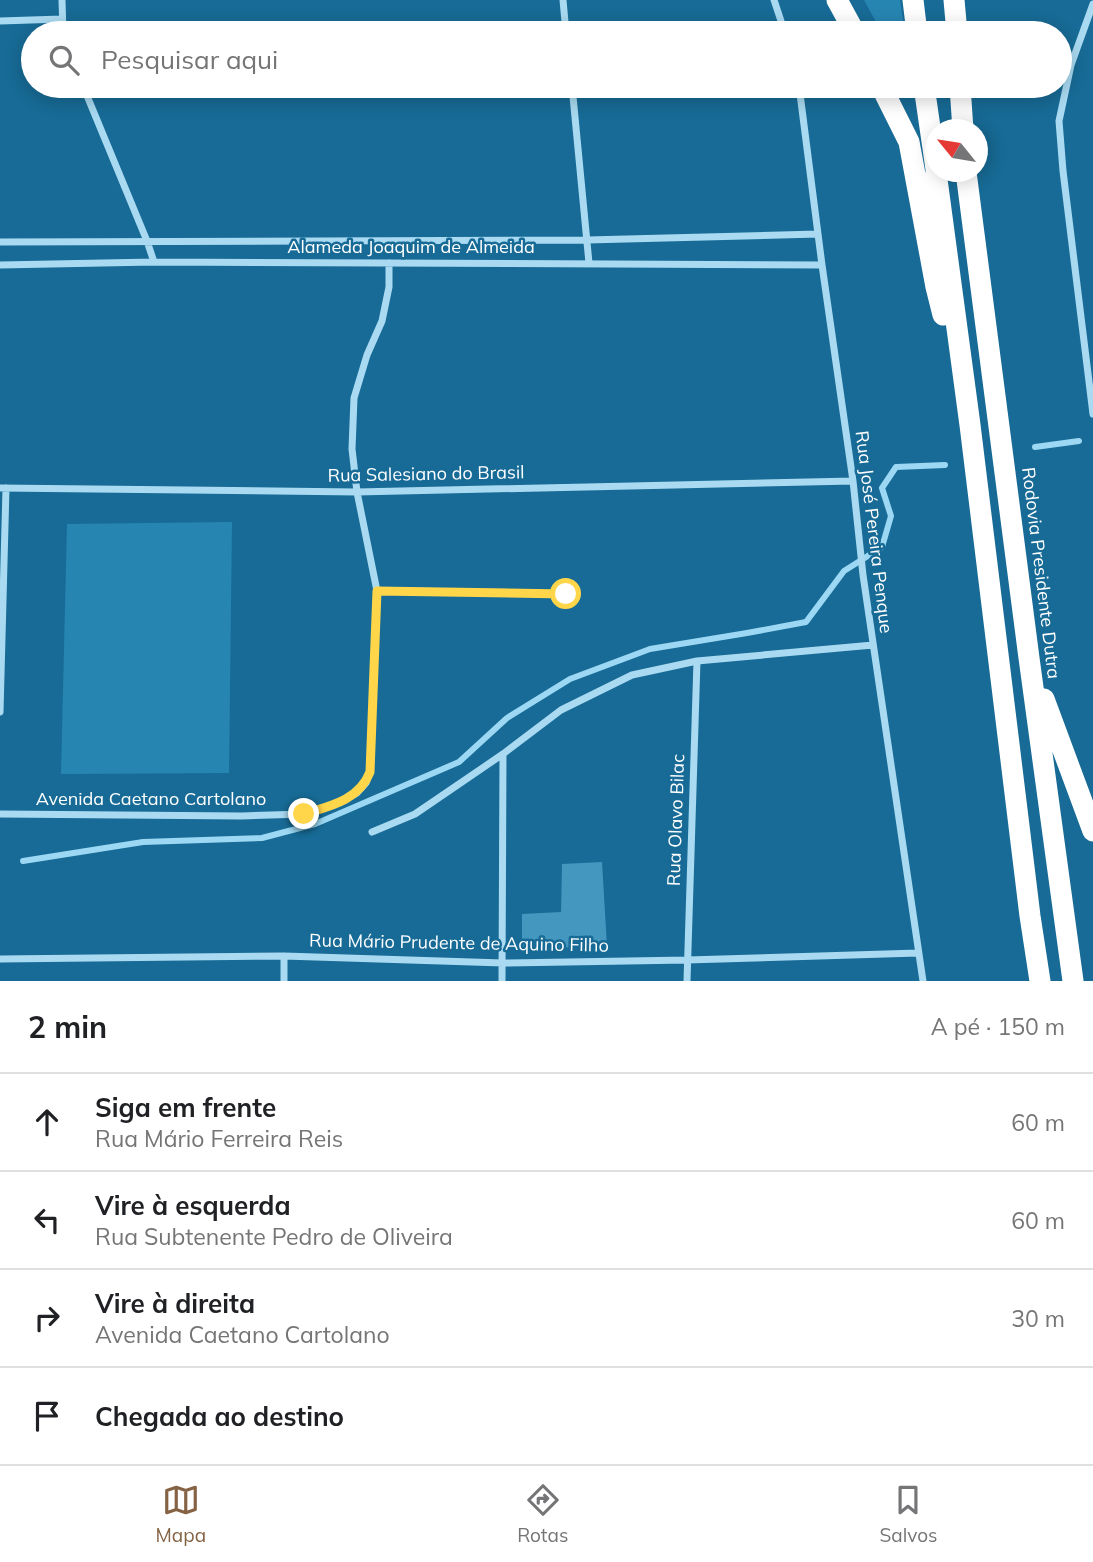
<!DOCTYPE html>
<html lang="pt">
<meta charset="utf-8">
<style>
:root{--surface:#fff;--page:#f6f6f6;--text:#202124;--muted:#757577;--line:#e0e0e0;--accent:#846243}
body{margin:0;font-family:Mulish,sans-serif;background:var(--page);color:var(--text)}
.compass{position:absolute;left:925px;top:119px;width:63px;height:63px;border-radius:50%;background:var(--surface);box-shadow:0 4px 18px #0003;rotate:300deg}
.stop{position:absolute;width:21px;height:21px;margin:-16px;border:5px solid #ffd54a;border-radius:50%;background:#fff}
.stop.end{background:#ffd54a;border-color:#fff;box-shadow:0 2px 7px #0008}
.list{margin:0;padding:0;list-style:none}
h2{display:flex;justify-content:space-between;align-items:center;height:91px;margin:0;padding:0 28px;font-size:30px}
h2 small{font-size:23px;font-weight:400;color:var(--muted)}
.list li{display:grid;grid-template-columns:46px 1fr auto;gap:21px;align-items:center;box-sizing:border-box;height:98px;padding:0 28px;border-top:2px solid var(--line)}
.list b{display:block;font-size:26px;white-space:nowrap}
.list p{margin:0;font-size:23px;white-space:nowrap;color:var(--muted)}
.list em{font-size:23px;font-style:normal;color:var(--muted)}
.icon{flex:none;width:38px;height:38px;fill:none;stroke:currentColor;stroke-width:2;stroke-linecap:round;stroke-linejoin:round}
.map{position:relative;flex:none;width:1093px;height:981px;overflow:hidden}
.search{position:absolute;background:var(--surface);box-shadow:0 4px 18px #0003;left:21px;right:21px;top:21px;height:77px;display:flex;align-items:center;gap:18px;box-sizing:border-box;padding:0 24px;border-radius:38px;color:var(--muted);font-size:26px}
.sheet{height:483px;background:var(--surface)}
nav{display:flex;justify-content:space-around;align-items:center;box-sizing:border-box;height:98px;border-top:2px solid var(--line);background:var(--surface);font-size:19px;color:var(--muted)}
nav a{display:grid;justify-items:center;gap:4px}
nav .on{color:var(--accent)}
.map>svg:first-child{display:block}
.green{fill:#2785b2}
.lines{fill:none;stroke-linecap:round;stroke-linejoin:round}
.stream{stroke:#9cd8f3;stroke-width:6}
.building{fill:#4497be}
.street{stroke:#a9daf1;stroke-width:7}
.highway{stroke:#fff;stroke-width:21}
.route{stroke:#ffd54a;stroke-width:9}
.labels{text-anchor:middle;stroke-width:5;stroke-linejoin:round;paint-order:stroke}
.street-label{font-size:18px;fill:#fff;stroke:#176b96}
</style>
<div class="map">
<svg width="1093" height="981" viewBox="0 0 1093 981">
<rect width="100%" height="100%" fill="#176b96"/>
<path class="green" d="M864,0H900L905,33H882Z
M232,522L229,773L61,774L67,524Z"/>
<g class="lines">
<path class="stream" d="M1035,447L1079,441
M23,861L143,842L262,838L315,824L459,762L507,718L570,679L650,649L747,633L806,622L844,571L882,547L891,516L882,488L896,467L945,465"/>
</g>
<path class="building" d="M602,862L607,946L522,949V914L561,912L562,864Z"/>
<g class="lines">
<path class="street" d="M62,0L63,33
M563,0L566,33
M774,0L785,33
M1093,4L1071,65L1059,121L1063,171L1093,414
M0,21L62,19
M83,86L147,241L154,262
M572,86L589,263
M799,86L822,265L853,481L863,575L923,981
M0,242L587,240L818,234
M0,265L154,262L822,265
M0,488L357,492L853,481
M377,591L566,594
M0,712L6,488
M0,814L242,816L304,814L336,804L357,793L366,783L370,772L377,591L357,492L352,449L354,398L367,355L382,321L389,287V263
M372,832L415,814L503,754L561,710L632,675L697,661L873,645
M0,959L284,956L503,963L687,960L918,953
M284,981V956
M502,981L503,754
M687,981L697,661"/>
<path class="highway" d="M837,0L855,33
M913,0L917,33
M954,0L957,33
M881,86L909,142L936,287L943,315
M924,86L936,169
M960,86L963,130
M936,172L970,425L1030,916L1040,981
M966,172L1029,658L1073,981
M1044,699L1093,831"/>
</g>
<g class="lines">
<path class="route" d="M304,814C331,806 359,800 370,772L377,591L566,594"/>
</g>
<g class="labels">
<g class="street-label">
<text x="411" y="253">Alameda Joaquim de Almeida</text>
<text transform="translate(426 474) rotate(-1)" y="6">Rua Salesiano do Brasil</text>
<text transform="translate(874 532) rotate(83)" y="6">Rua José Pereira Penque</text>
<text transform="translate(1041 573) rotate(83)" y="6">Rodovia Presidente Dutra</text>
<text x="151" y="805">Avenida Caetano Cartolano</text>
<text transform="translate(676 820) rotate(-88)" y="6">Rua Olavo Bilac</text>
<text transform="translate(459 943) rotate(1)" y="6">Rua Mário Prudente de Aquino Filho</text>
</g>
</g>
</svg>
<svg class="compass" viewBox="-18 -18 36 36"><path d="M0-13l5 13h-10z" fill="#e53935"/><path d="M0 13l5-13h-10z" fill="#757577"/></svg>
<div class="stop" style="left:566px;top:594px"></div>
<div class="stop end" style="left:304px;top:814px"></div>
<div class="search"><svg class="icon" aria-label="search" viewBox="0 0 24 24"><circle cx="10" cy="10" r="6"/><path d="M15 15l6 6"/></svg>Pesquisar aqui</div>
</div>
<section class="sheet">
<h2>2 min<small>A pé · 150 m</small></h2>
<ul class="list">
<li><svg class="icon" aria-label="ahead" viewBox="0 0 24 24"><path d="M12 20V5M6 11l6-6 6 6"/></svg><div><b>Siga em frente</b><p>Rua Mário Ferreira Reis</p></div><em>60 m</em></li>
<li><svg class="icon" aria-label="left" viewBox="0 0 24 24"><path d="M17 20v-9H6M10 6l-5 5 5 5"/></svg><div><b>Vire à esquerda</b><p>Rua Subtenente Pedro de Oliveira</p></div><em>60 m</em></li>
<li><svg class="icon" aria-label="right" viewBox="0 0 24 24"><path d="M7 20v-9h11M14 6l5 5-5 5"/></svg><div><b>Vire à direita</b><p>Avenida Caetano Cartolano</p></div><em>30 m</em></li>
<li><svg class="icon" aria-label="arrive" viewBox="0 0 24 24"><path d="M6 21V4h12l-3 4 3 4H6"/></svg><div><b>Chegada ao destino</b></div></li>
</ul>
</section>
<nav>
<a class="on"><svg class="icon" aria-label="map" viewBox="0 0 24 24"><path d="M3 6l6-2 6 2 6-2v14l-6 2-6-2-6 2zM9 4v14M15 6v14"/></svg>Mapa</a>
<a><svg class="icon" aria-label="directions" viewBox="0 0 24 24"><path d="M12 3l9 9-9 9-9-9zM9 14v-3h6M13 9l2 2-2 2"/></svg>Rotas</a>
<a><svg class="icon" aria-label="saved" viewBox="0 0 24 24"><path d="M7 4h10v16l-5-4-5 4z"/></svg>Salvos</a>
</nav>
